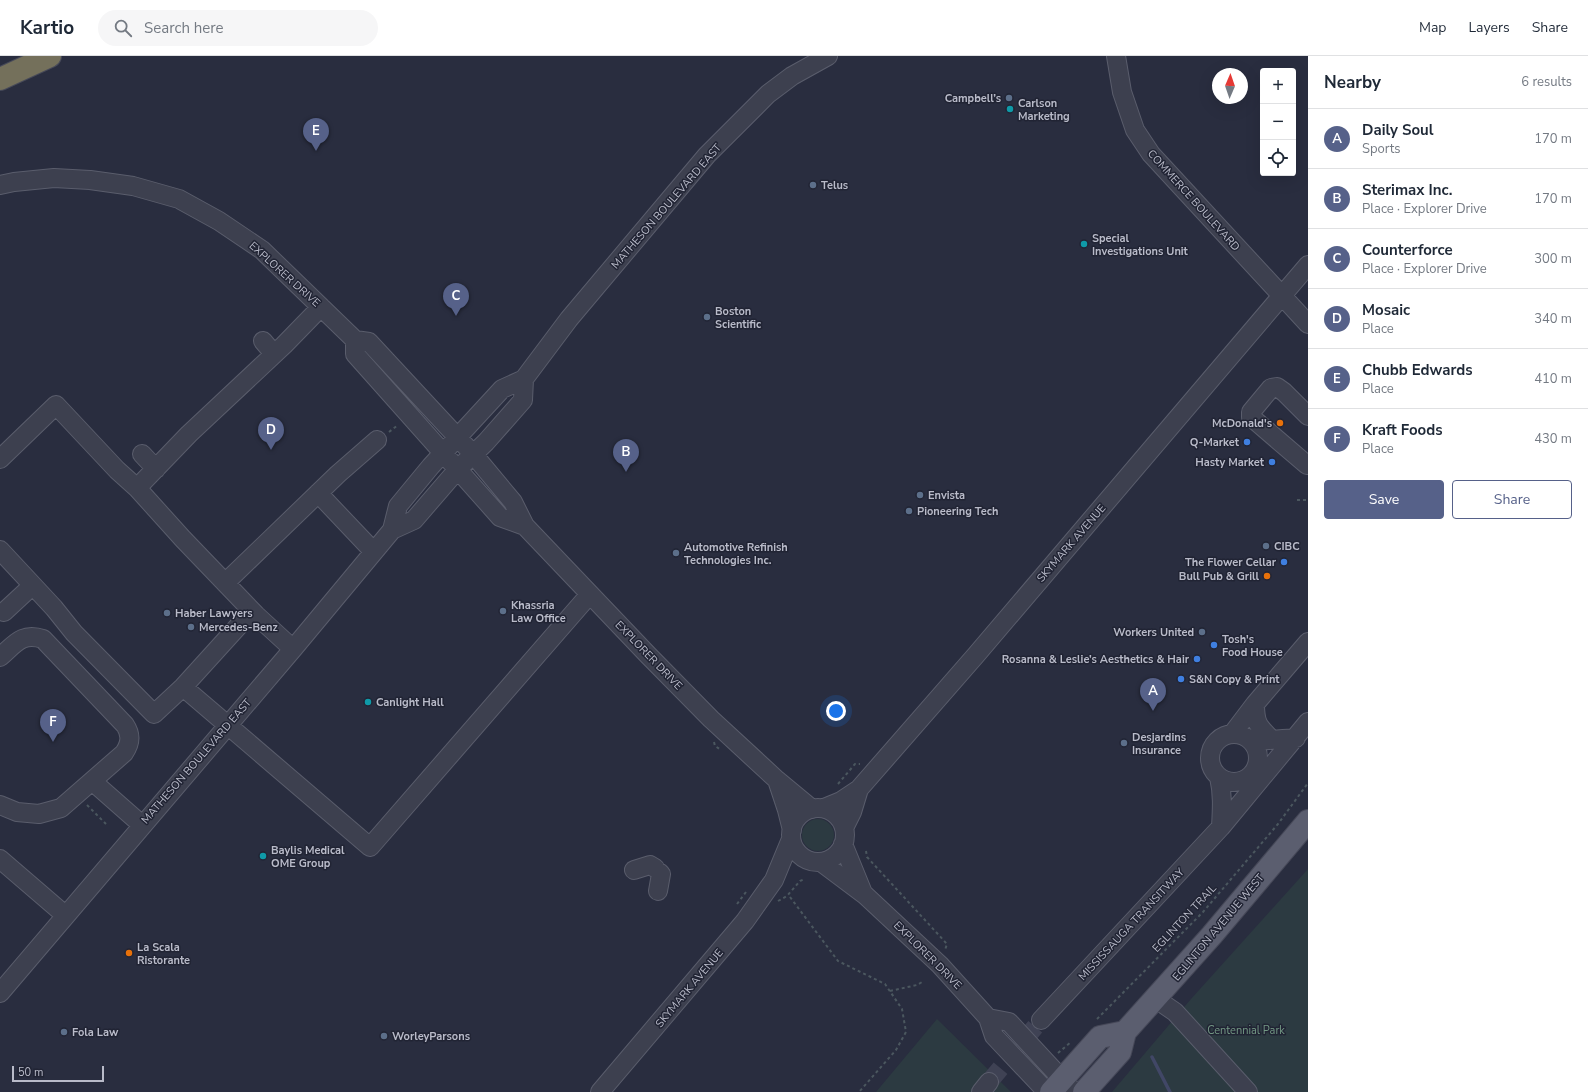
<!DOCTYPE html>
<meta charset="utf-8">
<style>
:root{--surface:#fff;--page:#f6f6f7;--text:#1f2937;--muted:#747a83;--line:#e0e1e3;--accent:#566189}
body{margin:0;font-family:"Nunito Sans",sans-serif;background:var(--page);color:var(--text)}
.controls{position:absolute;right:12px;top:12px;display:grid;overflow:hidden;border-radius:4px;box-shadow:0 4px 16px #0002}
.controls button{width:36px;height:36px;display:grid;place-items:center;padding:0;border:0;border-bottom:1px solid var(--line);background:var(--surface);color:var(--text);font:20px sans-serif}
.compass{position:absolute;left:1212px;top:12px;width:36px;height:36px;border-radius:50%;background:var(--surface);box-shadow:0 4px 16px #0002;rotate:2deg}
.scale{position:absolute;left:12px;bottom:10px;width:92px;box-sizing:border-box;padding-left:4px;border:2px solid #b9bbc9;border-top:0;font-size:11px;line-height:14px;white-space:nowrap;color:#b9bbc9;-webkit-text-stroke:3px #212434;paint-order:stroke}
.you{position:absolute;left:836px;top:655px;width:14px;height:14px;margin:-10px;border:3px solid #fff;border-radius:50%;background:#1a73e8;box-shadow:0 0 0 6px #1a73e833}
.badge{display:grid;place-items:center;width:26px;height:26px;border-radius:50%;background:var(--accent);color:#fff;font-size:13px;font-weight:700}
.pin{position:absolute;translate:-50% -33px;filter:drop-shadow(0 1px 2px #0008)}
.pin::after{content:'';position:absolute;top:21px;width:14px;height:12px;background:inherit;clip-path:polygon(0 0,100% 0,50% 100%)}
.list{margin:0;padding:0;list-style:none}
h2{display:flex;justify-content:space-between;align-items:center;height:52px;margin:0;padding:0 16px;font-size:17px}
h2 small{font-size:13px;font-weight:400;color:var(--muted)}
.list li{display:grid;grid-template-columns:26px 1fr auto;gap:12px;align-items:center;box-sizing:border-box;height:60px;padding:0 16px;border-top:1px solid var(--line)}
.list b{display:block;font-size:15px;white-space:nowrap}
.list p{margin:0;font-size:13px;white-space:nowrap;color:var(--muted)}
.list em{font-size:13px;font-style:normal;color:var(--muted)}
.actions{display:flex;gap:8px;padding:12px 16px}
.actions a{flex:1;padding:9px 0;border:1px solid var(--accent);border-radius:4px;text-align:center;font-size:14px;color:var(--accent)}
.actions .main{background:var(--accent);color:#fff}
.icon{flex:none;width:22px;height:22px;fill:none;stroke:currentColor;stroke-width:2;stroke-linecap:round;stroke-linejoin:round}
.map{position:relative;flex:none;width:1308px;height:1036px;overflow:hidden}
header{display:flex;align-items:center;gap:24px;box-sizing:border-box;height:56px;padding:0 20px;background:var(--surface);border-bottom:1px solid var(--line)}
header strong{font-size:19px}
nav{display:flex;gap:22px;margin-inline-start:auto;font-size:14px}
.search{width:280px;height:36px;background:var(--page);display:flex;align-items:center;gap:10px;box-sizing:border-box;padding:0 14px;border-radius:22px;color:var(--muted);font-size:15px}
main{display:flex}
aside{flex:1;background:var(--surface)}
.map>svg:first-child{display:block}
.green{fill:#2c3a41}
.lines{fill:none;stroke-linecap:round;stroke-linejoin:round}
.stream{stroke:#414766;stroke-width:3.5}
.minor-tunnel{stroke:#3f4254;stroke-width:18;stroke-dasharray:18 9;stroke-linecap:butt}
.minor-casing{stroke:#5a5d6c;stroke-width:20}
.major-casing{stroke:#464858;stroke-width:24}
.highway-casing{stroke:#474a59;stroke-width:24}
.path{stroke:#4b575f;stroke-width:2;stroke-dasharray:3 3;stroke-linecap:butt}
.minor{stroke:#3d404f;stroke-width:18}
.major{stroke:#5b5e6f;stroke-width:22}
.highway{stroke:#74705b;stroke-width:22}
.service-dot{fill:#5c6f8a;stroke:#212434;stroke-width:1.5}
.culture-dot{fill:#0f9aa8;stroke:#212434;stroke-width:1.5}
.food-dot{fill:#e8710a;stroke:#212434;stroke-width:1.5}
.shop-dot{fill:#3f7fe0;stroke:#212434;stroke-width:1.5}
.labels{text-anchor:middle;stroke-width:3;stroke-linejoin:round;paint-order:stroke}
.poi-label{font-size:11px;font-weight:bold;fill:#b9bbc9;stroke:#212434;text-anchor:start}
.street-label{font-size:11px;fill:#b9bbc9;stroke:#212434}
.park-label{font-size:11px;fill:#739884;stroke:#212434}
</style>
<header>
<strong>Kartio</strong>
<div class="search"><svg class="icon" aria-label="search" viewBox="0 0 24 24"><circle cx="10" cy="10" r="6"/><path d="M15 15l6 6"/></svg>Search here</div>
<nav><a>Map</a><a>Layers</a><a>Share</a></nav>
</header>
<main>
<div class="map">
<svg width="1308" height="1036" viewBox="0 0 1308 1036">
<rect width="100%" height="100%" fill="#292d3f"/>
<path class="green" d="M802 779a16 16 0 1 1 32 0a16 16 0 1 1-32 0Z
M1308,813V1036H1112L1191,943Z
M937,963L1011,1036H876Z"/>
<g class="lines">
<path class="stream" d="M1152,1001L1170,1036"/>
<path class="minor-tunnel" d="M989,1026L1041,964"/>
<defs>
<path id="minor" d="M1116,0L1122,36L1135,74L1151,98L1308,268
M0,129L14,126L54,122L90,124L133,130L179,143L219,165L262,194L355,284L369,286L473,398L513,446L525,470L648,599L711,663L777,724L812,753
M355,284V298L500,461L525,470
M263,285L274,298
M142,398L156,413
M0,403L56,349L117,414L137,432L183,483L256,559L293,593
M1307,409L1251,361V356L1271,332L1277,331L1284,336L1308,360
M137,432L189,378L284,289L321,251
M318,437L373,495
M392,474L398,450L431,410L502,333L524,323L569,263L707,99L768,38L792,20L828,0
M0,494L54,552L74,577L154,658L183,631L252,555
M225,527L338,418L377,384
M4,556L32,530
M0,601C15,588 22,576 43,583L125,669C131,678 131,687 124,697L61,752L39,758L17,756L0,749
M183,631L370,791L590,538
M1255,648C1255,667 1258,670 1271,683
M1233,677L1255,648L1308,586
M1210 702a24 24 0 1 1 48 0a24 24 0 1 1-48 0Z
M1252,686C1267,683 1281,684 1296,682
M1219,721C1223,738 1222,753 1221,771
M777,724L787,754L792,774
M92,725L142,769
M824,752L841,745L859,733L976,599L1308,209
M791 779a27 27 0 1 1 54 0a27 27 0 1 1-54 0Z
M844,772L852,756L859,733
M843,788L863,837
M0,803L65,859
M821,806L865,839L940,909L988,962L994,980L1047,1036
M634,814L650,809L655,812
M658,835L661,818L659,816
M0,937L293,593L392,474L414,464L458,413L486,386L523,344L524,323
M1156,943L1175,956L1248,1036
M988,962L1009,966L1074,1036
M1041,964L1221,771L1308,666
M600,1036L745,865L774,824L791,783
M981,1036L989,1026"/>
<path id="major" d="M1051,1036L1100,981L1125,976
M1084,1036L1120,996L1125,976L1212,879L1308,765"/>
<path id="highway" d="M0,23L50,0"/>
</defs>
<use href="#minor" class="minor-casing"/>
<use href="#major" class="major-casing"/>
<use href="#highway" class="highway-casing"/>
<path class="path" d="M389,376L398,369
M1297,444H1308
M714,686L715,690L721,694
M838,728L855,708H860
M87,749L106,768
M866,795L867,801L947,888L945,894
M790,841L838,905L885,928L902,953L906,976L896,994L859,1036
M778,845L787,840L800,825L805,823
M737,848L746,836
M890,935L917,929L922,926
M1097,963L1203,856L1278,768L1308,727
M1058,997L1071,986"/>
<use href="#minor" class="minor"/>
<use href="#major" class="major"/>
<use href="#highway" class="highway"/>
</g>
<g class="service-dot">
<circle cx="1009" cy="42" r="4"/>
<circle cx="813" cy="129" r="4"/>
<circle cx="707" cy="261" r="4"/>
<circle cx="920" cy="439" r="4"/>
<circle cx="909" cy="455" r="4"/>
<circle cx="1266" cy="490" r="4"/>
<circle cx="676" cy="497" r="4"/>
<circle cx="503" cy="555" r="4"/>
<circle cx="167" cy="557" r="4"/>
<circle cx="191" cy="571" r="4"/>
<circle cx="1202" cy="576" r="4"/>
<circle cx="1124" cy="687" r="4"/>
<circle cx="64" cy="976" r="4"/>
<circle cx="384" cy="980" r="4"/>
</g>
<g class="culture-dot">
<circle cx="1010" cy="53" r="4"/>
<circle cx="1084" cy="188" r="4"/>
<circle cx="368" cy="646" r="4"/>
<circle cx="263" cy="800" r="4"/>
</g>
<g class="food-dot">
<circle cx="1280" cy="367" r="4"/>
<circle cx="1267" cy="520" r="4"/>
<circle cx="129" cy="897" r="4"/>
</g>
<g class="shop-dot">
<circle cx="1247" cy="386" r="4"/>
<circle cx="1272" cy="406" r="4"/>
<circle cx="1284" cy="506" r="4"/>
<circle cx="1214" cy="589" r="4"/>
<circle cx="1197" cy="603" r="4"/>
<circle cx="1181" cy="623" r="4"/>
</g>
<g class="labels">
<g class="poi-label">
<text x="1001" y="46" text-anchor="end">Campbell’s</text>
<text x="1018" y="51">Carlson<tspan x="1018" dy="13">Marketing</tspan></text>
<text x="821" y="133">Telus</text>
<text x="1092" y="186">Special<tspan x="1092" dy="13">Investigations Unit</tspan></text>
<text x="715" y="259">Boston<tspan x="715" dy="13">Scientific</tspan></text>
<text x="1272" y="371" text-anchor="end">McDonald's</text>
<text x="1239" y="390" text-anchor="end">Q-Market</text>
<text x="1264" y="410" text-anchor="end">Hasty Market</text>
<text x="928" y="443">Envista</text>
<text x="917" y="459">Pioneering Tech</text>
<text x="1274" y="494">CIBC</text>
<text x="684" y="495">Automotive Refinish<tspan x="684" dy="13">Technologies Inc.</tspan></text>
<text x="1276" y="510" text-anchor="end">The Flower Cellar</text>
<text x="1259" y="524" text-anchor="end">Bull Pub &amp; Grill</text>
<text x="511" y="553">Khassria<tspan x="511" dy="13">Law Office</tspan></text>
<text x="175" y="561">Haber Lawyers</text>
<text x="199" y="575">Mercedes-Benz</text>
<text x="1194" y="580" text-anchor="end">Workers United</text>
<text x="1222" y="587">Tosh's<tspan x="1222" dy="13">Food House</tspan></text>
<text x="1189" y="607" text-anchor="end">Rosanna &amp; Leslie’s Aesthetics &amp; Hair</text>
<text x="1189" y="627">S&amp;N Copy &amp; Print</text>
<text x="376" y="650">Canlight Hall</text>
<text x="1132" y="685">Desjardins<tspan x="1132" dy="13">Insurance</tspan></text>
<text x="271" y="798">Baylis Medical<tspan x="271" dy="13">OME Group</tspan></text>
<text x="137" y="895">La Scala<tspan x="137" dy="13">Ristorante</tspan></text>
<text x="72" y="980">Fola Law</text>
<text x="392" y="984">WorleyParsons</text>
</g>
<g class="street-label">
<text transform="translate(1194 144) rotate(48)" y="4">COMMERCE BOULEVARD</text>
<text transform="translate(666 150) rotate(-49)" y="4">MATHESON BOULEVARD EAST</text>
<text transform="translate(285 218) rotate(42)" y="4">EXPLORER DRIVE</text>
<text transform="translate(1071 487) rotate(-49)" y="4">SKYMARK AVENUE</text>
<text transform="translate(649 599) rotate(46)" y="4">EXPLORER DRIVE</text>
<text transform="translate(196 705) rotate(-49)" y="4">MATHESON BOULEVARD EAST</text>
<text transform="translate(1184 862) rotate(-47)" y="4">EGLINTON TRAIL</text>
<text transform="translate(1131 868) rotate(-47)" y="4">MISSISSAUGA TRANSITWAY</text>
<text transform="translate(1218 871) rotate(-50)" y="4">EGLINTON AVENUE WEST</text>
<text transform="translate(928 899) rotate(45)" y="4">EXPLORER DRIVE</text>
<text transform="translate(689 932) rotate(-50)" y="4">SKYMARK AVENUE</text>
</g>
<g class="park-label">
<text x="1246" y="978">Centennial Park</text>
</g>
</g>
</svg>
<div class="controls">
<button>+</button>
<button>−</button>
<button><svg class="icon" aria-label="locate" viewBox="0 0 24 24"><circle cx="12" cy="12" r="6"/><path d="M12 2v4M12 18v4M2 12h4M18 12h4"/></svg></button>
</div>
<svg class="compass" viewBox="-18 -18 36 36"><path d="M0-13l5 13h-10z" fill="#e53935"/><path d="M0 13l5-13h-10z" fill="#747a83"/></svg>
<div class="scale">50 m</div>
<div class="you"></div>
<div class="pin badge" style="left:1153px;top:655px">A</div>
<div class="pin badge" style="left:626px;top:416px">B</div>
<div class="pin badge" style="left:456px;top:260px">C</div>
<div class="pin badge" style="left:271px;top:394px">D</div>
<div class="pin badge" style="left:316px;top:95px">E</div>
<div class="pin badge" style="left:53px;top:686px">F</div>
</div>
<aside>
<h2>Nearby<small>6 results</small></h2>
<ul class="list">
<li><span class="badge">A</span><div><b>Daily Soul</b><p>Sports</p></div><em>170 m</em></li>
<li><span class="badge">B</span><div><b>Sterimax Inc.</b><p>Place · Explorer Drive</p></div><em>170 m</em></li>
<li><span class="badge">C</span><div><b>Counterforce</b><p>Place · Explorer Drive</p></div><em>300 m</em></li>
<li><span class="badge">D</span><div><b>Mosaic</b><p>Place</p></div><em>340 m</em></li>
<li><span class="badge">E</span><div><b>Chubb Edwards</b><p>Place</p></div><em>410 m</em></li>
<li><span class="badge">F</span><div><b>Kraft Foods</b><p>Place</p></div><em>430 m</em></li>
</ul>
<div class="actions"><a class="main">Save</a><a>Share</a></div>
</aside>
</main>
